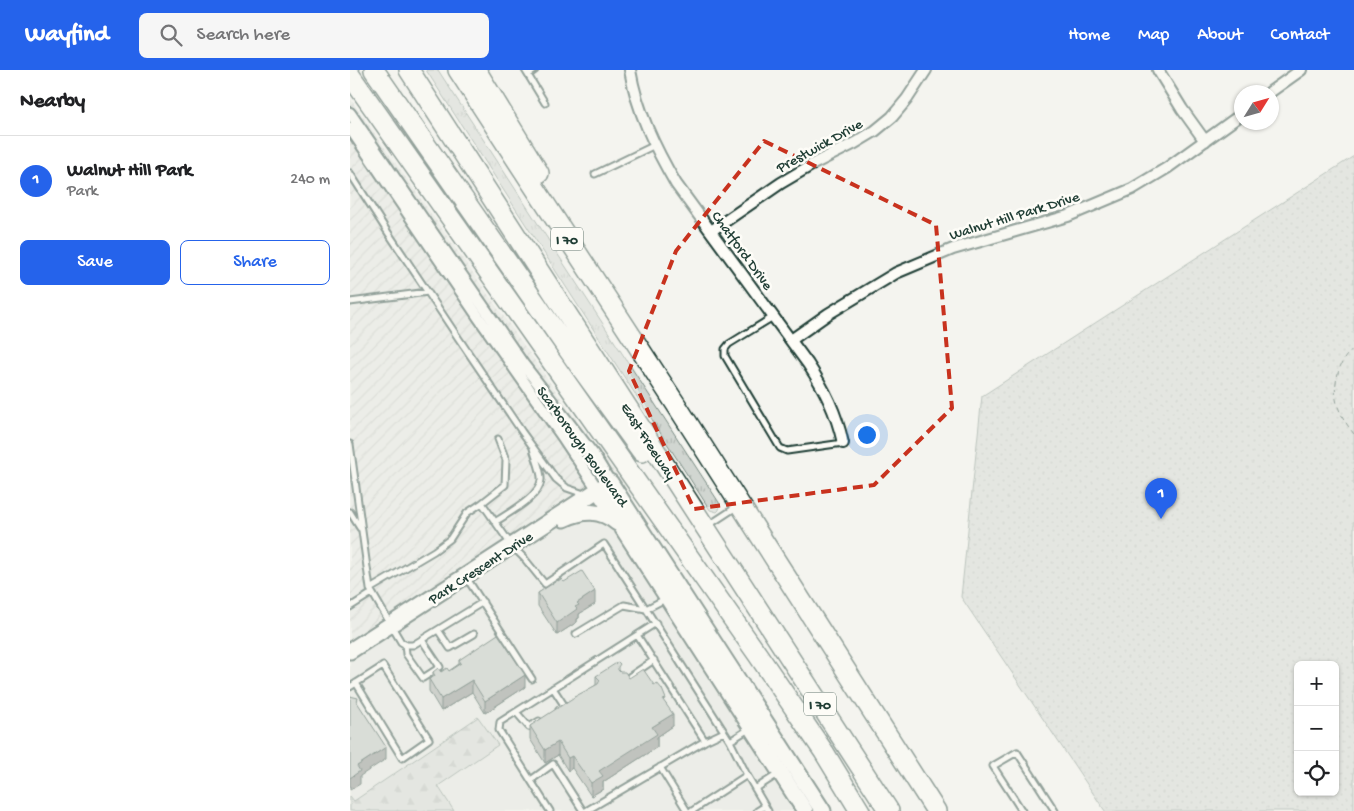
<!DOCTYPE html>
<meta charset="utf-8">
<style>
:root{--surface:#fff;--page:#f6f6f6;--text:#202124;--muted:#757577;--line:#e0e0e0;--accent:#2563eb}
body{margin:0;font-family:"Gochi Hand",sans-serif;background:var(--page);color:var(--text)}
.controls{position:absolute;right:15px;bottom:15px;display:grid;overflow:hidden;border-radius:8px;box-shadow:0 1px 4px #0004}
.controls button{width:45px;height:45px;display:grid;place-items:center;padding:0;border:0;border-bottom:1px solid var(--line);background:var(--surface);color:var(--text);font:25px sans-serif}
.compass{position:absolute;left:884px;top:15px;width:45px;height:45px;border-radius:50%;background:var(--surface);box-shadow:0 1px 4px #0004;rotate:53deg}
.you{position:absolute;left:516px;top:364px;width:18px;height:18px;margin:-12px;border:4px solid #fff;border-radius:50%;background:#1a73e8;box-shadow:0 0 0 8px #1a73e833}
.badge{display:grid;place-items:center;width:32px;height:32px;border-radius:50%;background:var(--accent);color:#fff;font-size:16px;font-weight:700}
.pin{position:absolute;translate:-50% -41px;filter:drop-shadow(0 1px 2px #0008)}
.pin::after{content:'';position:absolute;top:26px;width:18px;height:15px;background:inherit;clip-path:polygon(0 0,100% 0,50% 100%)}
.list{margin:0;padding:0;list-style:none}
h2{display:flex;justify-content:space-between;align-items:center;height:65px;margin:0;padding:0 20px;font-size:21px}
h2 small{font-size:16px;font-weight:400;color:var(--muted)}
.list li{display:grid;grid-template-columns:32px 1fr auto;gap:15px;align-items:center;box-sizing:border-box;height:90px;padding:0 20px;border-top:1px solid var(--line)}
.list b{display:block;font-size:19px;white-space:nowrap}
.list p{margin:0;font-size:16px;white-space:nowrap;color:var(--muted)}
.list em{font-size:16px;font-style:normal;color:var(--muted)}
.actions{display:flex;gap:10px;padding:15px 20px}
.actions a{flex:1;padding:11px 0;border:1px solid var(--accent);border-radius:8px;text-align:center;font-size:18px;color:var(--accent)}
.actions .main{background:var(--accent);color:#fff}
.icon{flex:none;width:28px;height:28px;fill:none;stroke:currentColor;stroke-width:2;stroke-linecap:round;stroke-linejoin:round}
.map{position:relative;flex:none;width:1004px;height:741px;overflow:hidden}
header{display:flex;align-items:center;gap:30px;box-sizing:border-box;height:70px;padding:0 25px;background:var(--accent);color:#fff}
header strong{font-size:24px}
nav{display:flex;gap:28px;margin-inline-start:auto;font-size:18px}
.search{width:350px;height:45px;background:var(--page);display:flex;align-items:center;gap:12px;box-sizing:border-box;padding:0 18px;border-radius:8px;color:var(--muted);font-size:19px}
main{display:flex}
aside{flex:1;background:var(--surface)}
.map>svg:first-child{display:block}
.built{fill:#e2e5df}
.industrial{fill:url(#industrial-furrows)}
.grass{fill:url(#grass-tufts);stroke:#788a82}
.forest{fill:url(#forest-firs);stroke:#788a82}
.park{fill:url(#park-dots);stroke:#788a82;fill-rule:evenodd}
.lines{fill:none;stroke-linecap:round;stroke-linejoin:round}
.lane-casing{stroke:#1f3d34;stroke-width:9}
.street-casing{stroke:#1f3d34;stroke-width:14}
.secondary-casing{stroke:#1f3d34;stroke-width:19}
.highway-casing{stroke:#1f3d34;stroke-width:22}
.path{stroke:#1f3d34;stroke-width:1;stroke-dasharray:5 4;stroke-linecap:butt}
.lane{stroke:#fdfcf7;stroke-width:5}
.street{stroke:#fdfcf7;stroke-width:10}
.secondary{stroke:#fdfcf7;stroke-width:15}
.highway{stroke:#fdfcf7;stroke-width:19}
.wall{fill:#9fa6a1;stroke:#1f3d34}
.shaded-wall{fill:#828783;stroke:#1f3d34}
.building{fill:#b9c1bb;stroke:#1f3d34}
.marked{fill:none;stroke:#c8321e;stroke-width:4;stroke-dasharray:10 6;stroke-linejoin:round}
.labels{text-anchor:middle;stroke-width:5;stroke-linejoin:round;paint-order:stroke}
.shield{fill:#fdfcf7;stroke:#62766e;stroke-width:1}
.shield-label{font-size:14px;font-weight:bold;fill:#1f3d34}
.street-label{font-size:15px;fill:#1f3d34;stroke:#fdfcf7}
</style>
<header>
<strong>Wayfind</strong>
<div class="search"><svg class="icon" aria-label="search" viewBox="0 0 24 24"><circle cx="10" cy="10" r="6"/><path d="M15 15l6 6"/></svg>Search here</div>
<nav><a>Home</a><a>Map</a><a>About</a><a>Contact</a></nav>
</header>
<main>
<aside>
<h2>Nearby<small></small></h2>
<ul class="list">
<li><span class="badge">1</span><div><b>Walnut Hill Park</b><p>Park</p></div><em>240 m</em></li>
</ul>
<div class="actions"><a class="main">Save</a><a>Share</a></div>
</aside>
<div class="map">
<svg width="1004" height="741" viewBox="0 0 1004 741">
<defs>
<pattern id="industrial-furrows" width="10" height="10" patternUnits="userSpaceOnUse" patternTransform="scale(1.25)"><rect width="10" height="10" fill="#e2e5df"/><path d="M-1 1l2-2M0 10L10 0M9 11l2-2" fill="none" stroke="#c1c5c0"/></pattern>
<pattern id="grass-tufts" width="24" height="20" patternUnits="userSpaceOnUse" patternTransform="scale(1.25)"><rect width="24" height="20" fill="#d1d6d1"/><path d="M3 7l-1-3M5 7V3M7 7l1-3M15 17l-1-3M17 17v-4M19 17l1-3" fill="none" stroke="#b3b9b4"/></pattern>
<pattern id="forest-firs" width="22" height="20" patternUnits="userSpaceOnUse" patternTransform="scale(1.25)"><rect width="22" height="20" fill="#d1d6d1"/><path d="M5 1l3.5 6h-7zM16 11l3.5 6h-7z" fill="#b3b9b4"/></pattern>
<pattern id="park-dots" width="8" height="8" patternUnits="userSpaceOnUse" patternTransform="scale(1.25)"><rect width="8" height="8" fill="#d1d6d1"/><path d="M2 2h.1M6 6h.1" fill="none" stroke="#b3b9b4" stroke-width="1.8" stroke-linecap="round"/></pattern>
</defs>
<rect width="100%" height="100%" fill="#f4f4ef"/>
<filter id="ink" filterUnits="userSpaceOnUse"><feTurbulence type="fractalNoise" baseFrequency=".02" numOctaves="2"/><feDisplacementMap in="SourceGraphic" scale="10" xChannelSelector="R" yChannelSelector="G"/><feConvolveMatrix kernelMatrix="1 2 1 2 8 2 1 2 1" color-interpolation-filters="sRGB"/></filter>
<g filter="url(#ink)">
<path class="built" d="M248,431L447,741H104L88,716L128,647L4,732L0,726V591L70,544Z"/>
<path class="industrial" d="M0,28L211,328L267,405L0,572Z"/>
<path class="grass" d="M76,0H88L370,434L369,440L367,442L360,440Z"/>
<path class="forest" d="M128,647L148,675L88,716L104,741H0V726L4,731Z"/>
<path class="park" d="M1004,86V741H755L611,527L632,326ZM948,595H985V722H948Z"/>
<g class="lines">
<defs>
<path id="lane" d="M175,0L195,33
M178,5L185,0
M0,103L35,158L109,269L172,362L206,409L217,418L234,424
M245,104L305,75
M0,232L78,222
M423,247L379,274L375,279V286L430,378L437,381L493,373
M0,374L20,519L51,572L56,575H63L133,532
M132,433L155,415L156,390L148,369
M0,442L10,458
M145,452C158,443 190,427 191,410C192,402 185,387 183,378
M359,455L388,436
M116,507L182,609
M20,519L84,481L100,469L117,443L132,433L162,476L174,488L195,514L254,474L296,539
M317,528L296,539L380,671L397,705L342,741
M0,537L22,523
M88,560L100,578L124,564
M226,564L274,535L296,539
M287,565L355,671
M55,574L56,584L73,608L90,597L72,570
M273,611L304,590
M0,617L33,596L79,669L52,688L6,613
M203,618L214,635L209,639
M166,642L179,657L189,651
M380,671L399,659
M310,697L337,741
M397,705L418,741
M181,710L203,694L233,741
M405,719L428,704
M200,741L149,660L150,652L306,553
M236,741L355,671L374,662
M407,741L415,736
M672,741L643,696L667,682L705,741"/>
<path id="street" d="M280,0C287,41 305,78 326,114L458,294C475,320 486,342 493,373
M808,0L832,39L855,71
M920,22L951,0
M0,43L173,294L243,384L260,412
M0,58L129,248L214,369L248,420
M361,161L431,113L465,93L505,73L525,61L542,47L557,29L576,0
M441,270L478,244L546,203L603,179L718,146L782,119L817,98L892,44"/>
<path id="secondary" d="M248,420L455,741
M214,449C234,440 250,439 267,453
M0,581L260,412L473,741"/>
<path id="highway" d="M24,0L233,301L292,382
M59,0L539,741
M108,0L327,336L586,741
M126,0L189,103
M0,5L408,585L474,682L510,741"/>
</defs>
<use href="#lane" class="lane-casing"/>
<use href="#street" class="street-casing"/>
<use href="#secondary" class="secondary-casing"/>
<use href="#highway" class="highway-casing"/>
<path class="path" d="M1004,280C990,285 983,315 986,329C988,341 996,354 1004,364"/>
<use href="#lane" class="lane"/>
<use href="#street" class="street"/>
<use href="#secondary" class="secondary"/>
<use href="#highway" class="highway"/>
</g>
<path class="wall" d="M208,511L214,512L245,534L229,544V548L227,549V552L207,565L188,536V523Z
M109,590L175,617L135,643L122,622L91,641L79,621V609L83,607V602L99,601L109,594Z
M270,602L316,634L323,656L307,667V677L253,712V719L241,726L222,698L218,701L208,685L195,693L180,669V656L246,615V606Z"/>
<path class="shaded-wall" d="M245,521V534L229,544V548L227,549V552L207,565V553L225,537L227,533Z
M175,605V617L135,643V631Z
M122,610V622L91,641V629Z
M323,644V656L307,667V677L253,712V719L241,726V713L249,701L302,657Z
M208,672V685L195,693V680Z
M36,677V689L10,706V714L0,720V708L7,696Z
M222,686V698L218,701V688Z"/>
<path class="building" d="M232,501L245,521L227,533L229,535L225,537L227,539L207,553L188,523L208,510V511L211,509L214,512Z
M148,564L175,605L135,631L122,610L91,629L79,609L85,606L83,602L88,598L91,602L97,598L99,601L111,593L109,590Z
M268,592L270,594L268,597V600L270,602H275L279,608L293,599L304,615L307,613L312,619L316,629L313,630L323,644L302,657L307,664L249,701L253,706L241,713L222,686L218,688L208,672L195,680L180,656L226,626L248,614L250,610L246,606Z
M0,626L8,628L7,632L36,677L7,696L10,701L0,708Z"/>
</g>
<path d="M0 0H1004V741H0ZM414,71L586,155L602,338L524,415L344,439L279,301L326,181Z" fill="#f4f4ef" fill-opacity=".55" fill-rule="evenodd"/>
<path class="marked" d="M414,71L586,155L602,338L524,415L344,439L279,301L326,181Z"/>
<g class="labels">
<g class="shield">
<rect x="201" y="157.5" width="32" height="23" rx="4"/>
<rect x="454" y="622.5" width="32" height="23" rx="4"/>
</g>
<g class="shield-label">
<text x="217" y="174">I 70</text>
<text x="470" y="639">I 70</text>
</g>
<g class="street-label">
<text transform="translate(469 75) rotate(-29)" y="5">Prestwick Drive</text>
<text transform="translate(664 145) rotate(-17)" y="5">Walnut Hill Park Drive</text>
<text transform="translate(393 180) rotate(54)" y="5">Chatford Drive</text>
<text transform="translate(299 371) rotate(57)" y="5">East Freeway</text>
<text transform="translate(233 376) rotate(54)" y="5">Scarborough Boulevard</text>
<text transform="translate(130 497) rotate(-33)" y="5">Park Crescent Drive</text>
</g>
</g>
</svg>
<div class="controls">
<button>+</button>
<button>−</button>
<button><svg class="icon" aria-label="locate" viewBox="0 0 24 24"><circle cx="12" cy="12" r="6"/><path d="M12 2v4M12 18v4M2 12h4M18 12h4"/></svg></button>
</div>
<svg class="compass" viewBox="-18 -18 36 36"><path d="M0-13l5 13h-10z" fill="#e53935"/><path d="M0 13l5-13h-10z" fill="#757577"/></svg>
<div class="you"></div>
<div class="pin badge" style="left:811px;top:449px">1</div>
</div>
</main>
